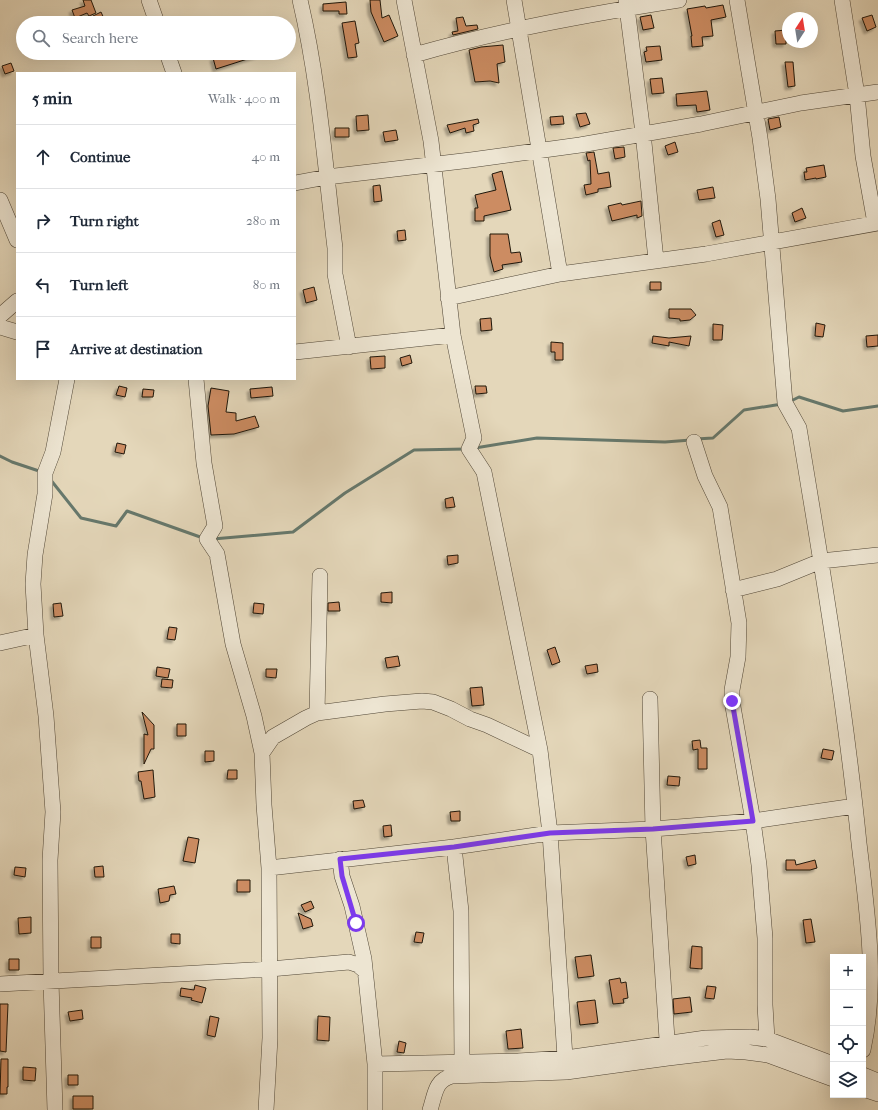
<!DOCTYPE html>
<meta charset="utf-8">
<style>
:root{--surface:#fff;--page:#f6f6f7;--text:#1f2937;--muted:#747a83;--line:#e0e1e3}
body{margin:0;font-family:"IM FELL French Canon",serif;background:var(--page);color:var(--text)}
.controls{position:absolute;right:12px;bottom:12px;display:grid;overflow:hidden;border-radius:0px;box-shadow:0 4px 16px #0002}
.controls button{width:36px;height:36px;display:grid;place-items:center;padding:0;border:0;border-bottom:1px solid var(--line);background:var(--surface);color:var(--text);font:20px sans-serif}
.compass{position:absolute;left:782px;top:12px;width:36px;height:36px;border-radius:50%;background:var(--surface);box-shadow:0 4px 16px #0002;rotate:12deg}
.stop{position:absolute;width:12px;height:12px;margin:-9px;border:3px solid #7c3aed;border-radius:50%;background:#fff}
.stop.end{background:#7c3aed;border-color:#fff;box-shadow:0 1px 4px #0008}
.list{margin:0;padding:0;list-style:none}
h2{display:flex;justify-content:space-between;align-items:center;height:52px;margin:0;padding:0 16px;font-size:17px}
h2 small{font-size:13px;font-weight:400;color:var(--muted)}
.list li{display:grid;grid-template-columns:26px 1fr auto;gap:12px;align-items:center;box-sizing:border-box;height:64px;padding:0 16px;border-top:1px solid var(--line)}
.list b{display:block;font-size:15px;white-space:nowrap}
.list em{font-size:13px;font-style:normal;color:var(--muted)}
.icon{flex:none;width:22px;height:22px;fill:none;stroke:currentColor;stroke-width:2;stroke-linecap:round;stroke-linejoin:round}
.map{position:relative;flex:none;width:878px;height:1110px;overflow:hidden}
.search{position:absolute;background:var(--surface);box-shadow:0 4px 16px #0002;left:16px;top:16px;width:280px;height:44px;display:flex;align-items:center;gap:10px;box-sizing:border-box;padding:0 14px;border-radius:22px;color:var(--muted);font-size:15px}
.panel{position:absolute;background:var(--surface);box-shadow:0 4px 16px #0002;left:16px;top:72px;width:280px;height:308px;border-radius:0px}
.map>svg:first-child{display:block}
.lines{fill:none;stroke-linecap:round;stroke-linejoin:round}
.stream{stroke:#66786c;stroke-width:3}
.building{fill:#cc8c62;stroke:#1f160a;filter:url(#shadow)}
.minor-casing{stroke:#504636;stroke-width:16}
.minor{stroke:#ede5d2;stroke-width:15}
.route{stroke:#7c3aed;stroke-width:5}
</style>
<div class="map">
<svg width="878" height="1110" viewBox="0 0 878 1110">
<defs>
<filter id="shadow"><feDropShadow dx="-3" dy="3" stdDeviation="1" flood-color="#0004"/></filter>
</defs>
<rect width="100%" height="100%" fill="#e4d7ba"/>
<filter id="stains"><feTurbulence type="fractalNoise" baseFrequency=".005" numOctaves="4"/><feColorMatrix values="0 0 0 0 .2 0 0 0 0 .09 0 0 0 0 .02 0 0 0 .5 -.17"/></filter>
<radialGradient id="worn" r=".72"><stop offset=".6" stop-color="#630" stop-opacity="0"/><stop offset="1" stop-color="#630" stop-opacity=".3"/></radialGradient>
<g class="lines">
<path class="stream" d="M789,402L799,397L843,411L878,406
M696,439L713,438L744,410L782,404
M475,448L537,438L665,442L691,440
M0,456L12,462L42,472
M50,479L81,518L116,526L127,511L203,538
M213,539L293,532L345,493L414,450L466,449"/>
</g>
<path class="building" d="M83,0H91L96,13L89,16L87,13L75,18L72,10L85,6Z
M370,0H380L382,18L389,15L398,36L384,42L371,12Z
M346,2L347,14H339V11H323V4Z
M723,5L726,17L711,20L713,36L702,37L703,46L692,47L691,36H692L687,9L705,6L706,8Z
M101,12L106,23H97L93,16Z
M651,15L654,28L643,30L640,17Z
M872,15L876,27L867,31L862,18Z
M463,17L466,26L477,25L478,29L453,35L452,32L458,31L456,18Z
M355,21L359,43L355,44L357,57L348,58L342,23Z
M786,30V44H776L775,31Z
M503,45L505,62L497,64L499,83L490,81L475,82L469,50L481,47Z
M660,46L662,60L646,62L644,52L647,51L646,47Z
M228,53H260V55L216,69L213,58Z
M785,62H793L795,86L788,87Z
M11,63L14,71L5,74L2,66Z
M662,78L664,93L652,94L650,79Z
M707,91L710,110L697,112L696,105L677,106L676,94Z
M586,113L590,124L580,127L576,114Z
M368,115L369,130L357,131L356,116Z
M563,116L564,124L551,125L550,117Z
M779,117L781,127L770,130L768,119Z
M478,119L479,123L473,125L474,131L466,133L465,128L450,133L447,125Z
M335,128H349V137H335Z
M396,130L398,140L385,142L383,132Z
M675,142L678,152L668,155L665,146Z
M624,147L625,157L615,159L613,148Z
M594,152L598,174L609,172L611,187L598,189V192L586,195L584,185L591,184L590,160L588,161L586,153Z
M824,165L826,177L816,179V178L805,180L804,172H807L806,168Z
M502,171L511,210L484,216V221H475V208H478L475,195L496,190L492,174Z
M380,185L382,201L374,202L373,186Z
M713,187L715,198L699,200L697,190Z
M641,201L642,216L637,218V215L612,221L608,206L621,203L622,205Z
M802,208L806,218L795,222L792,213Z
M720,220L724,235L716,237L712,223Z
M405,230L406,240L398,241L397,231Z
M490,234H508L511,253L520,252L522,262L502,265L503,269L494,272L490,256Z
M650,282H661V290H650Z
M314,287L317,300L306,303L303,290Z
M669,309H691L696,315L690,320L680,321V319L669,318Z
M491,318L492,330L481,331L480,319Z
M816,323L825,325L823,337L815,336Z
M713,324L723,325L722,340H713Z
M878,335V346L867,347L866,336Z
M653,336L669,338L691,336L689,346L669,342V346L652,343Z
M551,342L563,343V360H555V352H551Z
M410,355L412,363L402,366L400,358Z
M385,356V368L371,369L370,357Z
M119,386L127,388L125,397L116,395Z
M475,386H486L487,393L476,394Z
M272,387L273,396L251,398L250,389Z
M211,388L229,391L226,412L236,413V421L255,416L259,427L234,434L211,435L208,406Z
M143,389L154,390L153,397H142Z
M117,443L126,445L124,454L115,452Z
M453,497L455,507L446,508L445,499Z
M458,555V563L448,565L447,556Z
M392,592V603L381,602V593Z
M339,602L340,611H328V603Z
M61,603L63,616L54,617L53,604Z
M254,603L264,604L263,614L253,613Z
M169,627L177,628L175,640L167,639Z
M555,647L560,662L552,665L547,650Z
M398,656L400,666L387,668L385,658Z
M597,664L598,672L587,674L585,666Z
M157,667L170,669L168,678L156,676Z
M266,669H277L276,678L266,677Z
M162,679L173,680L172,688L161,687Z
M482,687L484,705L472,706L470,688Z
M142,712L154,725V749H151L144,764V734L148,735Z
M177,724H186V736H177Z
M700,740L701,748H707V769H698V749L693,750L692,741Z
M823,749L834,751L832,760L821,758Z
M205,751H214V761L205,762Z
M153,770L155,797L144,799L141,781H139L138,772Z
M228,770H237V779H227Z
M668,776L680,777L679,786L667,785Z
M363,800L365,807L354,809L353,801Z
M460,811V821H451L450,812Z
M391,825L392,836L384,837L383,826Z
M188,837L199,839L195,863L183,861Z
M695,855L696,864L688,866L686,857Z
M786,860H795L796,865L815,860L817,868L810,870H786Z
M103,866L104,877H95L94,867Z
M15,867L26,868L25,877L14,875Z
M237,880H250V892H237Z
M174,886L176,894L170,895L169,901L160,903L158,889Z
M311,901L314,908L305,912L301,905Z
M298,913L311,919L313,926L303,929Z
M31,917V933L19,934L18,918Z
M811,919L815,942L806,943L803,920Z
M416,932L424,933L422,943L414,942Z
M171,934H180V944L171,943Z
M91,937H101V948H91Z
M692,946L702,947V969L690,968Z
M591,955L594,976L578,978L575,957Z
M9,959H19V970H9Z
M620,978L621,983L626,982L628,998L623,999L624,1003L613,1004L609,980Z
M195,985L206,988L202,1003L191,1000L192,998L180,996L181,988L194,990Z
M707,986L716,987L714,999L705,998Z
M690,997L692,1012L674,1014L673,999Z
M595,1000L598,1023L580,1025L577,1002Z
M0,1004H8L6,1052L0,1051Z
M82,1010L83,1019L70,1021L68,1012Z
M210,1016L219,1018L215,1037L207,1035Z
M318,1016L330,1017L329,1041L317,1040Z
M521,1029L523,1048L508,1049L506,1031Z
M399,1041L406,1043L404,1053L397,1052Z
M1,1059H8V1087H7V1094H0Z
M23,1067L36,1068L35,1081L23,1080Z
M68,1075H78V1085H68Z
M73,1096H93V1109H73Z"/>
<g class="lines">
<defs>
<path id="minor" d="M149,0L157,23
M300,0C319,81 325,165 335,248V274L349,347
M404,0L431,141L453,335L474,438L469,449L484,472L540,750L550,833L566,1072
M514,0L560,274
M626,0L643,133L656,260
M737,0L760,138L768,199L785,403L799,428C822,566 845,704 859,843C867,911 878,982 863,1050
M842,0L857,95L863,156L875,223
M167,53L174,73
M414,55C501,30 590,14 679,0
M295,183L327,177L471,160L580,145L701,124L801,103L878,92
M0,200L17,240
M448,298L560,274L706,254L878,223
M0,316L17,301
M0,327L17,332
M295,352L453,335
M196,379L204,463L215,526L207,539L217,554L233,644L254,716L262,753L264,805L269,868L270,1038L266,1110
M694,442L705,476L720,507L739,623L738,657L732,690V701L753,821L759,865L765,938V1005L767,1039
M733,590L777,579L821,561L878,555
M0,643L36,635
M650,699L653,829L668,1054
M317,713L320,576
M262,753L273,737L306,718L317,713L385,704L422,701L433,702L451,709L470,719L487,725L540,750
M454,847L461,911L462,1062
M340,859L342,876L352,906L364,959L375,1064V1110
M269,868L454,847L550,833L653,829L753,821L855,806
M0,984L270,969L349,962L358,965L365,971
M375,1064L518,1061L566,1058L706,1038L750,1037L767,1039L833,1064
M863,1075L878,1081
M863,1089L878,1094
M55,1110L51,981L50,860L53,812L46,716L36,635L33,584L35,555L45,494V473L53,452L67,379
M430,1110C435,1095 435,1080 452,1076L566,1072L668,1058L727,1051L746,1052L768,1055L833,1079"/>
</defs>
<use href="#minor" class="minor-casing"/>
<use href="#minor" class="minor"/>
</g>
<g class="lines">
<path class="route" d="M356,923L342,876L340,859L454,847L550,833L653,829L753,821L732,701"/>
</g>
<rect width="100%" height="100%" filter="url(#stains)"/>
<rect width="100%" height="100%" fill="url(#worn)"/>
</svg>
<div class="controls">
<button>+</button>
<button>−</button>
<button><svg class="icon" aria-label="locate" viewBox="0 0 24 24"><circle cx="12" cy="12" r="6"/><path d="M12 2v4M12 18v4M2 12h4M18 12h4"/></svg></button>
<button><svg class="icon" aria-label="layers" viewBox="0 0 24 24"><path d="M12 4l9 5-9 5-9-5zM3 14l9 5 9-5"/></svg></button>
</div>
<svg class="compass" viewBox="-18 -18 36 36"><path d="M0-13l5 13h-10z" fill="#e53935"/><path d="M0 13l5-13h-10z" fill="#747a83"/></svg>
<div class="stop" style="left:356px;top:923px"></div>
<div class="stop end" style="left:732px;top:701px"></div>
<div class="search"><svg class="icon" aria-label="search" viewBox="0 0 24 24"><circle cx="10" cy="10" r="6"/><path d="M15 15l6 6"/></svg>Search here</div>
<section class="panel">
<h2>5 min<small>Walk · 400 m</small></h2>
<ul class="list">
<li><svg class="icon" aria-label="ahead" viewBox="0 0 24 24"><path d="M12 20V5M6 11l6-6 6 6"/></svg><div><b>Continue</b></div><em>40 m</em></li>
<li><svg class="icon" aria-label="right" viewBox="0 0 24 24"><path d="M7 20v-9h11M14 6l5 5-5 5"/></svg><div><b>Turn right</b></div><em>280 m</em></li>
<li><svg class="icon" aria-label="left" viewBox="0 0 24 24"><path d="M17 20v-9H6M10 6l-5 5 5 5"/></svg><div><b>Turn left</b></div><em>80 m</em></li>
<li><svg class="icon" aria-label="arrive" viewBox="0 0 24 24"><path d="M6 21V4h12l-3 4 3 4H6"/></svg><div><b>Arrive at destination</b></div></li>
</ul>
</section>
</div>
